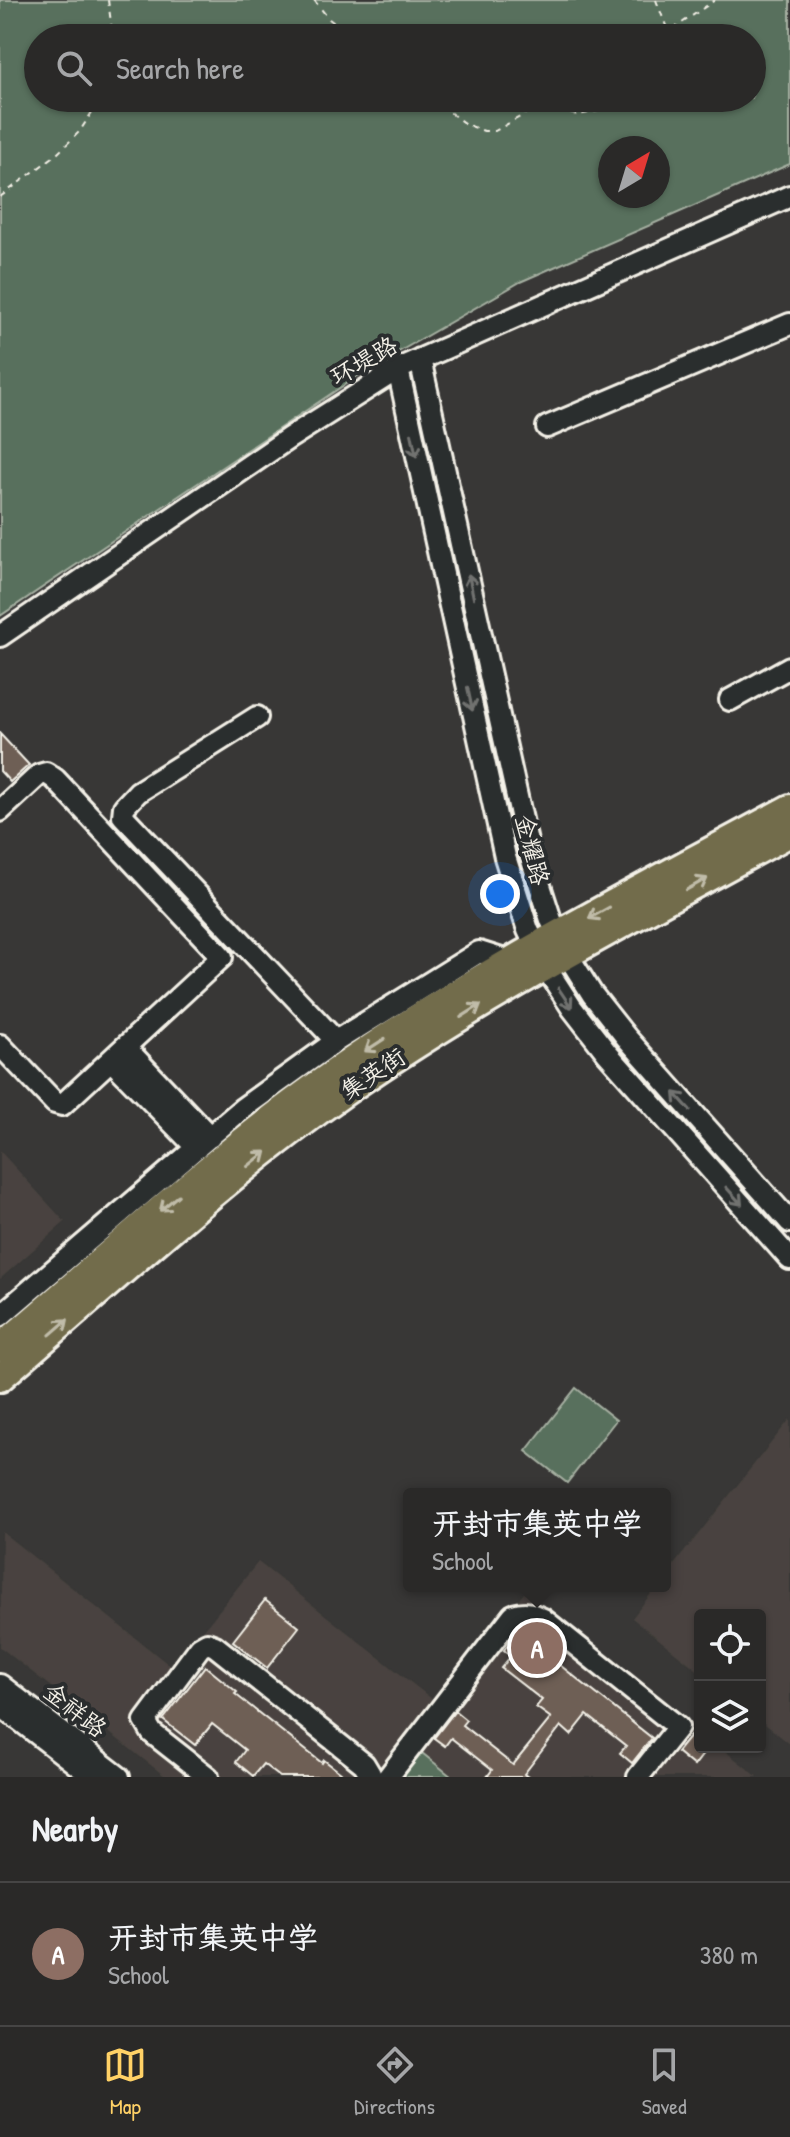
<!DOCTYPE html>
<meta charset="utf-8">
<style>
:root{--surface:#2a2928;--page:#323130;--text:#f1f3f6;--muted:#a5a6a8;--line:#464545;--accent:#ffd166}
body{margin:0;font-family:"Patrick Hand","LXGW WenKai TC",sans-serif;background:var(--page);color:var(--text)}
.controls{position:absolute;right:24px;bottom:24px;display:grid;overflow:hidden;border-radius:8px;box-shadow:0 2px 6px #0004}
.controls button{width:72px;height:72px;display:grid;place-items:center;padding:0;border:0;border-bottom:2px solid var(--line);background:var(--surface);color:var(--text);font:40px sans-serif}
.compass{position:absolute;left:598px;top:136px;width:72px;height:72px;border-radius:50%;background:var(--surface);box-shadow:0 2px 6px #0004;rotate:38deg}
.you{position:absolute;left:500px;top:894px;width:28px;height:28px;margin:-20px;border:6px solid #fff;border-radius:50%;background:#1a73e8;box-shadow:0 0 0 12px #1a73e833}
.badge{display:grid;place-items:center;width:52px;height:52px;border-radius:50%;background:var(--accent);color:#fff;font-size:26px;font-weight:700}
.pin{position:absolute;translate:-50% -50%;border:4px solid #fff;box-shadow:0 2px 8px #0006}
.popup{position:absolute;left:403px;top:1488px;width:268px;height:104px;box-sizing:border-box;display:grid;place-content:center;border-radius:8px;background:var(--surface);filter:drop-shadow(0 2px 6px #0005);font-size:26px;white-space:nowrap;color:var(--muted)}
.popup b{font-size:30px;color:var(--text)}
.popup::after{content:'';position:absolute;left:50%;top:100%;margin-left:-16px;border:16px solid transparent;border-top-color:var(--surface)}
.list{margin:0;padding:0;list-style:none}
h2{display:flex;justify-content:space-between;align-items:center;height:104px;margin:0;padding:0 32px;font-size:34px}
h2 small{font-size:26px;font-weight:400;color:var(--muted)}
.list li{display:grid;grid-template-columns:52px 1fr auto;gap:24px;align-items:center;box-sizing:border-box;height:144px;padding:0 32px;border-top:2px solid var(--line)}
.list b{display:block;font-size:30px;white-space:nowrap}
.list p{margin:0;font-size:26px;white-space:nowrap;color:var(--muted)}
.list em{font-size:26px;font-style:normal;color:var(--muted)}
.icon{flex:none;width:44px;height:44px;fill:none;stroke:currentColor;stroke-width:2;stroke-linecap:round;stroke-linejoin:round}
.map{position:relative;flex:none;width:790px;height:1777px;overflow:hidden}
.search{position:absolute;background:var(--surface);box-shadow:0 2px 6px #0004;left:24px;right:24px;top:24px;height:88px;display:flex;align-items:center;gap:20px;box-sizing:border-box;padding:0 28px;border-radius:44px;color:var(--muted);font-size:30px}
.sheet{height:248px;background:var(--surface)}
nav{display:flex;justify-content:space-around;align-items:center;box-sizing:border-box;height:112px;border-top:2px solid var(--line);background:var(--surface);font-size:22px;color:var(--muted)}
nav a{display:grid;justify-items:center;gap:4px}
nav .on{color:var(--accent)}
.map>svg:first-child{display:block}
.built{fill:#48433f}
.green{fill:#59705d;stroke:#a6b0a2;stroke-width:2;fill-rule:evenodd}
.building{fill:#6e5e54;stroke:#f4f1e8;stroke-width:2}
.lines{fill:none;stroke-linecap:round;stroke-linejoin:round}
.minor-casing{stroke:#f4f1e8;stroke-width:26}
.major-casing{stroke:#f4f1e8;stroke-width:32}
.path{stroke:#f4f1e8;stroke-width:2;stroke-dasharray:6 6;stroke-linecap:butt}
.minor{stroke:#2a2d2e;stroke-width:20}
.major{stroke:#726c4b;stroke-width:26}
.oneway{stroke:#71726f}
.oneway2{stroke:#c0bca9}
.labels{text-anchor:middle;stroke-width:8;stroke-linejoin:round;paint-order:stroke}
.street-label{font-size:24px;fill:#f4f1e8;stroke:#2a2d2e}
</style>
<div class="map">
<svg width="790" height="1777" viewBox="0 0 790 1777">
<rect width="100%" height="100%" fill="#383736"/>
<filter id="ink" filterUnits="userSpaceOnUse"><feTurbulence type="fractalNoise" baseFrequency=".0125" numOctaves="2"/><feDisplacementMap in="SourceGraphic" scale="16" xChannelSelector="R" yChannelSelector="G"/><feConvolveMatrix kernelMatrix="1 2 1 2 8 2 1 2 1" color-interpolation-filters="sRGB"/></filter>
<g filter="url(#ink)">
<path class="built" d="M0,1151L65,1222L0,1279Z
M790,1419V1744L760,1720V1615H700V1672L632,1618L657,1586H665V1576Z
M2,1532L173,1668L258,1562L437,1703L524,1593L700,1732V1747H720L758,1777H166L0,1647Z"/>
<path class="green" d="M0,0H790V164L520,282L362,373L0,616ZM752,38V98H38V38ZM658,148V196H610V148Z
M576,1388L616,1420L567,1483L526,1451Z
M417,1749L452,1777H395Z"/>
<path class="building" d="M0,734L29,765L10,782L0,771Z
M265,1600L299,1627L267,1668L233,1641Z
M518,1632L652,1738L632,1763L620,1753L626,1746L587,1715L571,1735L561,1726L524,1774L528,1777H487L492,1770L451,1738L445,1746L434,1738L455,1711L466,1720L462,1725L513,1765L551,1718L536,1707L542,1700L501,1668L511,1656L504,1650Z
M205,1666L237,1692L235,1694L322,1763L324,1760L346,1777H280L263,1764L253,1776L236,1762L245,1750L212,1724L195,1745L163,1720Z
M690,1736L700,1744V1747L707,1749L694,1766L677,1752Z"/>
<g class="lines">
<defs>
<path id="minor" d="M420,359L529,851L551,920L570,959L592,994L626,1037L790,1222
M398,369L505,857L528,930L548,971L572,1008L607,1053L790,1259
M547,427L790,324
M0,636L289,438L398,369L790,196
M730,700L790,667
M257,717L138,792L124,807L123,816L336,1041
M0,811L39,775L46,773L55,779L222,957L62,1105L55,1103L0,1045
M125,1047L210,1137
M111,1060L197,1148
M0,1316L243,1108L336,1041L479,952L511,962
M0,1685L119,1777
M0,1705L93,1777
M208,1777L152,1733L145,1721L200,1647L207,1643L215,1646L364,1764L370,1774L368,1777
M388,1777L513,1615C526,1611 531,1613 543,1619L678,1727L638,1777"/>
<path id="major" d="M0,1348C109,1256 213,1157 331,1075C475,973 635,892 790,808
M0,1378C113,1281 223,1178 345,1092C486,994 640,915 790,833"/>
</defs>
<use href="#minor" class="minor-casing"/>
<use href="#major" class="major-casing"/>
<path class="path" d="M108,0L113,38
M314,0L329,19L354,38
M656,0L668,31
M664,38L669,32L715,0
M431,98L465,124L484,131H495L534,109L544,108L578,115L609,109L617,98
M0,197L57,154L80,131L101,98"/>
<use href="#minor" class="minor"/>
<use href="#major" class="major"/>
</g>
<defs><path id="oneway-shaft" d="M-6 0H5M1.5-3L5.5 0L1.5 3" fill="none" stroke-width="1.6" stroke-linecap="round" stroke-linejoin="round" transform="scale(2)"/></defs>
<g class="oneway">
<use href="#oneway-shaft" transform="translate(414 445) rotate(78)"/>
<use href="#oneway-shaft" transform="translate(471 586) rotate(-102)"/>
<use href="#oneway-shaft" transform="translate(470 699) rotate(78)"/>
<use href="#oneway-shaft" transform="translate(565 998) rotate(56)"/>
<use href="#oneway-shaft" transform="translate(682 1101) rotate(-132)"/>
<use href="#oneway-shaft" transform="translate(734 1196) rotate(48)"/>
</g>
<g class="oneway2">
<use href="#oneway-shaft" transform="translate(697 884) rotate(-29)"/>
<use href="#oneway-shaft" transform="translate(599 913) rotate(151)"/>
<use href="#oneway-shaft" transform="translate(471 1011) rotate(-32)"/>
<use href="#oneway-shaft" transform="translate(375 1045) rotate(147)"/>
<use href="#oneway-shaft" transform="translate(257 1159) rotate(-39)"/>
<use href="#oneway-shaft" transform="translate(169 1203) rotate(140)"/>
<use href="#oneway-shaft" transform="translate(59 1327) rotate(-41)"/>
</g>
</g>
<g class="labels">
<g class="street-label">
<text transform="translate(364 361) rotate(-30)" y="8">环堤路</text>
<text transform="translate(532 850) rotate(76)" y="8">金耀路</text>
<text transform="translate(373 1074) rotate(-34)" y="8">集英街</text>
<text transform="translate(75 1710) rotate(38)" y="8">金祥路</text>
</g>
</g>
</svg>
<div class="controls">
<button><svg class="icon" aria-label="locate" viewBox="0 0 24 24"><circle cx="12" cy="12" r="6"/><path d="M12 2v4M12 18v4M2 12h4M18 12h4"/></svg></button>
<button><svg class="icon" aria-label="layers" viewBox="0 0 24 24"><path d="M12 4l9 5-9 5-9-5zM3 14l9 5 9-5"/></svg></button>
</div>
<svg class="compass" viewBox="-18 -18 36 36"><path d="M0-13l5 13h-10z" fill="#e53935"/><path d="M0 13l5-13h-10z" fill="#a5a6a8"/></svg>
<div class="you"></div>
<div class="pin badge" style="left:537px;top:1648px;background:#8d6e63">A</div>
<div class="popup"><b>开封市集英中学</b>School</div>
<div class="search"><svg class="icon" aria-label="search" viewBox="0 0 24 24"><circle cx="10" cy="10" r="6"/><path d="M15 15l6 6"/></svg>Search here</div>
</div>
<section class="sheet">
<h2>Nearby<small></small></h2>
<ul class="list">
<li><span class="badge" style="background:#8d6e63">A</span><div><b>开封市集英中学</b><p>School</p></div><em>380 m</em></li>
</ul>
</section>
<nav>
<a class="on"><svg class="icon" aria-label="map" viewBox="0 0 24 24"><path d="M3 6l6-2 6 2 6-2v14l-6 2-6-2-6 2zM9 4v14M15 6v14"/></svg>Map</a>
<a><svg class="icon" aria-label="directions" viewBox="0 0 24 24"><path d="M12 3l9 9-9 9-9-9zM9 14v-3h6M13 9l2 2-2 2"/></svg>Directions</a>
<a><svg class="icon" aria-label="saved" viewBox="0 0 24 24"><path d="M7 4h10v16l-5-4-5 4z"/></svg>Saved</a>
</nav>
